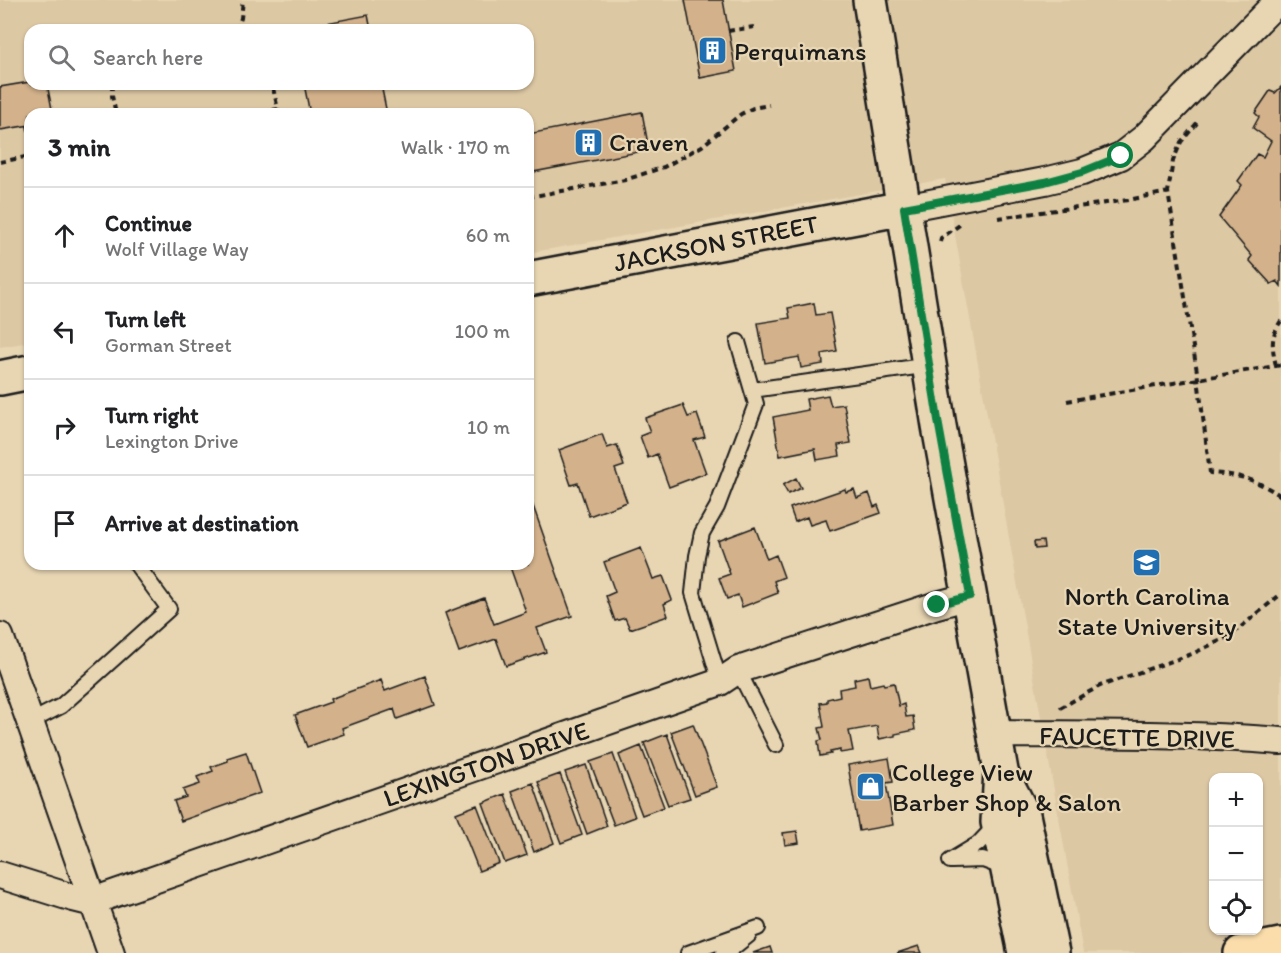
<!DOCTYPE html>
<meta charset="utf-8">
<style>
:root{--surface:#fff;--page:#f6f6f6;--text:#202124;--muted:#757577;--line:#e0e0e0}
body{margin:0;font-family:Itim,sans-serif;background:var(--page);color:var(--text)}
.controls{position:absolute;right:18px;bottom:18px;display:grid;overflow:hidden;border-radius:12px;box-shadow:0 2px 4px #0004}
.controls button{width:54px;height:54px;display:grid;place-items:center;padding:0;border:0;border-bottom:2px solid var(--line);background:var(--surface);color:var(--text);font:30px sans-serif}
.stop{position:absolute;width:18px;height:18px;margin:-14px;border:4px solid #0b8043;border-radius:50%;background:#fff}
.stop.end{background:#0b8043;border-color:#fff;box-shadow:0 2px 6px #0008}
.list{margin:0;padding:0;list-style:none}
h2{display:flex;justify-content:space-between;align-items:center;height:78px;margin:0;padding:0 24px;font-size:26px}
h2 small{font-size:20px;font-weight:400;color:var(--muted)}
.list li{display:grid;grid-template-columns:39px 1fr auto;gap:18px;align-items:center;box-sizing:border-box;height:96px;padding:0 24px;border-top:2px solid var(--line)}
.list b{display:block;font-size:22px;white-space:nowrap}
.list p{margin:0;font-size:20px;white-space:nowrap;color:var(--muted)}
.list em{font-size:20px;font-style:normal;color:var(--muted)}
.icon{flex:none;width:33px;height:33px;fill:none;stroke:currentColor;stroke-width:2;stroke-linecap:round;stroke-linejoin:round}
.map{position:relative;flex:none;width:1281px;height:953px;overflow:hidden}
.search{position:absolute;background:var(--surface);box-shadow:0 2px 4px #0004;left:24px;top:24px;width:510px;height:66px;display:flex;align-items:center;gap:15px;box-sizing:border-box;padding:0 21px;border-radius:18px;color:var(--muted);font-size:22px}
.panel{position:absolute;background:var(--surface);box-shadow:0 2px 4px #0004;left:24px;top:108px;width:510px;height:462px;border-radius:18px}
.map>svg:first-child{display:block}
.built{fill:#ddc8a4;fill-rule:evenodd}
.building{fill:#d2b18b;stroke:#1c1c1c;stroke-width:1.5}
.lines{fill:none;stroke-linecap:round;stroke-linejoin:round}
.service-casing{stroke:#1c1c1c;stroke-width:18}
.minor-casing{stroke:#1c1c1c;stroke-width:30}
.tertiary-casing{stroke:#1c1c1c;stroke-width:38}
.secondary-casing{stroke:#1c1c1c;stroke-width:38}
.primary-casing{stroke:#1c1c1c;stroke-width:38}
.path{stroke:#1c1c1c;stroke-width:4;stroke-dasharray:6 4.5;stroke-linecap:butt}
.service{stroke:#e8d6b3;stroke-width:14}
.minor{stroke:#e8d6b3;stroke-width:26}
.tertiary{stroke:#e8d6b3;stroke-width:33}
.secondary{stroke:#e8d6b3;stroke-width:33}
.primary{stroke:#faddab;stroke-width:33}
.route{stroke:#0b8043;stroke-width:8}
.labels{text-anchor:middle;stroke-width:4.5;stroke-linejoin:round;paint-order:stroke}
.poi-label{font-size:26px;fill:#1c1c1c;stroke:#e8d6b3;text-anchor:start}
.street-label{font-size:26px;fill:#1c1c1c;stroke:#e8d6b3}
</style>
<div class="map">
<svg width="1281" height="953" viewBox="0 0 1281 953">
<rect width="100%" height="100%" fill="#e8d6b3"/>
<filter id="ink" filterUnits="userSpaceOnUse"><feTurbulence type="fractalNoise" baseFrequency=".0167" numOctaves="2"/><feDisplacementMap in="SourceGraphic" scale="12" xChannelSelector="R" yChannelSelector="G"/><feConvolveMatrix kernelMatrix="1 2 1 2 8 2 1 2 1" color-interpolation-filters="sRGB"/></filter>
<g filter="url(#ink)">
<path class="built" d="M0,0H1281V953H1083L945,179L528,253V114H30V342L0,347ZM30,30H528V84H30ZM1214,778H1258V930H1214Z"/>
<path class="building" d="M685,0H723L736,71L700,78Z
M368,15L371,30H294V29Z
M30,82V84H47L53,114H30V125L0,130V87Z
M304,84H381L387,114H310Z
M1281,87V286L1277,281L1271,284L1249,260L1252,256L1219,217L1242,185L1238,181L1257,154L1263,157L1271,141L1253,128L1259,117L1255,113L1270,91L1275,93Z
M642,112L649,150L528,173V134Z
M814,303L816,315L830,313L837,351L822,354L823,364L801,368L799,357L765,363L758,323L790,318L788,308Z
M828,395L831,406L844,404L851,443L838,445L840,456L817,460L815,449L780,456L773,417L808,410L806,399Z
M683,405L688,417L697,414L705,437L694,440L706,473L669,487L657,454L648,458L640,436L650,432L645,418Z
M602,434L607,448L617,445L624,466L615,469L627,502L589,516L578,483L571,485L559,450Z
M796,478L801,488L788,494L783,485Z
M845,489L846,492L854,489L857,498L869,493L874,507L878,505L881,513L830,531L826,520L810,525L807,517L795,522L790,508Z
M532,503L572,616L537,628L546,652L506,666L496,639L459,652L445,613L484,598L494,624L526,612L509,564H528V505Z
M755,527L767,559L776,555L784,577L774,581L778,593L742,607L738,595L727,599L719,578L730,574L718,541Z
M1043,541L1044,548L1035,549L1034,542Z
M641,548L653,579L663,576L672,600L664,604L668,616L630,629L625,618L615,621L606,596L615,592L604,562Z
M425,676L435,705L397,719L394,709L342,728L344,734L307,747L295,715L331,702L330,699L381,680L385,691Z
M868,676L870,686L883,683L884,685L894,683L899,706L904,704L906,717L913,716L915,730L895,734V736L879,739L877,726L849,731L853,751L840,753V750L830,752L831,754L820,756L818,741L822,740L819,728L824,727L820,703L827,702V699L840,696L839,689L855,686L854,679Z
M693,724L717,787L695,795L671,732Z
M667,734L690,798L668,805L644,743Z
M641,746L664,807L642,815L619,755Z
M246,752L260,793L181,821L174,801L186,797L183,790L200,784L197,777L213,771L211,767L228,761L227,758Z
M613,754L635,817L614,825L590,762Z
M889,758L893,782L886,783L893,825L859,831L848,765Z
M586,765L607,826L587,834L565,772Z
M560,774L582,835L561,843L538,782Z
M533,783L554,843L534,852L512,791Z
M505,794L527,855L505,863L483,803Z
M477,805L499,863L479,871L456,813Z
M797,831L799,843L785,845L783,833Z
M919,946L922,953H897Z
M770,947L772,953H753Z"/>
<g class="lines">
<defs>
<path id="service" d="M752,390L930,365
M738,670L776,745
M720,682L693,593L697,556L702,533L717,507L756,404L738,342
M30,722L61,706L169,609L136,564
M950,861L978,844L997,824
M952,861L983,860L1007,869
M688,953L758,928
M723,953L729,951L749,935"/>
<path id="minor" d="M904,208L1045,181L1082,172L1121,156L1144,138L1279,0
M0,636L111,953
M993,734C1089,735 1185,733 1281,741
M0,875L73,898L85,901H93L720,682L738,670L937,605L970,596"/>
<path id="tertiary" d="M528,279L904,208
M0,378L30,372"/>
<path id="secondary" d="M870,0L939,426L1001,771L998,822L1025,953
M1001,773L1023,815L1052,953"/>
<path id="primary" d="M1241,953L1281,945"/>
</defs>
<use href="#service" class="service-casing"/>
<use href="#minor" class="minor-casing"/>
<use href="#tertiary" class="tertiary-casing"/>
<use href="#secondary" class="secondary-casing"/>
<use href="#primary" class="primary-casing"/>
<path class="path" d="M237,30L241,18L243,0
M728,31L754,27
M112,84V96L116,114
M252,114L278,109L272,84
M1197,123L1181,142L1173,161L1168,192L1198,378L1210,473C1241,475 1255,479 1281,496
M28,125L30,136
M0,162L30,156
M528,197L625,180L664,167L702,146L741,114L753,108L769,105
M998,218L1128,200L1168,192
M940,242L941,238L961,224
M1276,366C1272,347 1270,337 1281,321
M1067,401L1281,365
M1060,708L1100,686L1192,654L1230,636L1281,594"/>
<use href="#service" class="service"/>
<use href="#minor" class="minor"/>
<use href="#tertiary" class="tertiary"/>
<use href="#secondary" class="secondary"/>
<use href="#primary" class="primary"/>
</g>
</g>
<g class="lines" filter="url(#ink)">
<path class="route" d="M937,605L970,596L939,426L904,208L1045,182L1082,172L1121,156"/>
</g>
<defs>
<symbol id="building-square" viewBox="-11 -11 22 22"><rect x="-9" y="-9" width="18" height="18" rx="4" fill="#1f6fb2" stroke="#e8d6b3"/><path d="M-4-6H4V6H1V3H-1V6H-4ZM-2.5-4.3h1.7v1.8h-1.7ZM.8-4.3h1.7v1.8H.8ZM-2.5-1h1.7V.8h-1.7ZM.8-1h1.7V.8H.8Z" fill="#fff"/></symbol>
<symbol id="university-square" viewBox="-11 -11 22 22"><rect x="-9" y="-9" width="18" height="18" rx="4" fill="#1f6fb2" stroke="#e8d6b3"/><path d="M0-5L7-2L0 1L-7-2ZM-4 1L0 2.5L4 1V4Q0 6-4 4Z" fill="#fff"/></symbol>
<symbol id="shop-square" viewBox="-11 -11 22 22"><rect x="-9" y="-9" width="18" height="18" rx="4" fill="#1f6fb2" stroke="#e8d6b3"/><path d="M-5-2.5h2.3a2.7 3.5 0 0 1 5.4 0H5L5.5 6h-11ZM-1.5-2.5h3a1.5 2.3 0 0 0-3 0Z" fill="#fff"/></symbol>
</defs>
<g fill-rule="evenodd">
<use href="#building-square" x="696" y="34" width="33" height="33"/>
<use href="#building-square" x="572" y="126" width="33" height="33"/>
<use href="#university-square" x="1130" y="546" width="33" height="33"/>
<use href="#shop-square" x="854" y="770" width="33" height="33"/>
</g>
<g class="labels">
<g class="poi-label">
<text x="734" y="60">Perquimans</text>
<text x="609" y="151">Craven</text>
<text x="1147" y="605" text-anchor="middle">North Carolina<tspan x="1147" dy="30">State University</tspan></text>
<text x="892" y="781">College View<tspan x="892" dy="30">Barber Shop &amp; Salon</tspan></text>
</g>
<g class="street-label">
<text transform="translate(716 243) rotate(-11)" y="9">JACKSON STREET</text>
<text transform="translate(1137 737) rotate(1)" y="9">FAUCETTE DRIVE</text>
<text transform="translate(486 764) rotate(-19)" y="9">LEXINGTON DRIVE</text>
</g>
</g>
</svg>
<div class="controls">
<button>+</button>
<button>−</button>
<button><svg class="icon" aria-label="locate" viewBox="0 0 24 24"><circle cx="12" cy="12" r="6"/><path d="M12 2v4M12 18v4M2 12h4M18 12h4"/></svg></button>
</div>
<div class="stop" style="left:1121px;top:156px"></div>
<div class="stop end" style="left:937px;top:605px"></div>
<div class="search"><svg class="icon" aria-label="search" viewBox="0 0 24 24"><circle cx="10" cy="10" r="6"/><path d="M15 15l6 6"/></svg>Search here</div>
<section class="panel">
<h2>3 min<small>Walk · 170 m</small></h2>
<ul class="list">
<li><svg class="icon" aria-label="ahead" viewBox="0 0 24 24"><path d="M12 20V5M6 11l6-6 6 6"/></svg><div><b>Continue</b><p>Wolf Village Way</p></div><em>60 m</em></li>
<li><svg class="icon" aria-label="left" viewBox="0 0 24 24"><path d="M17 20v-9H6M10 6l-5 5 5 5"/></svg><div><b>Turn left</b><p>Gorman Street</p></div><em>100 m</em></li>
<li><svg class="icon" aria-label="right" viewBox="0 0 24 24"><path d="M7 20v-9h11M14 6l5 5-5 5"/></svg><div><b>Turn right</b><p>Lexington Drive</p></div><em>10 m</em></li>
<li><svg class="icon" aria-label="arrive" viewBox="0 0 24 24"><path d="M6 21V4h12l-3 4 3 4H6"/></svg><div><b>Arrive at destination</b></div></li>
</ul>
</section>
</div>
